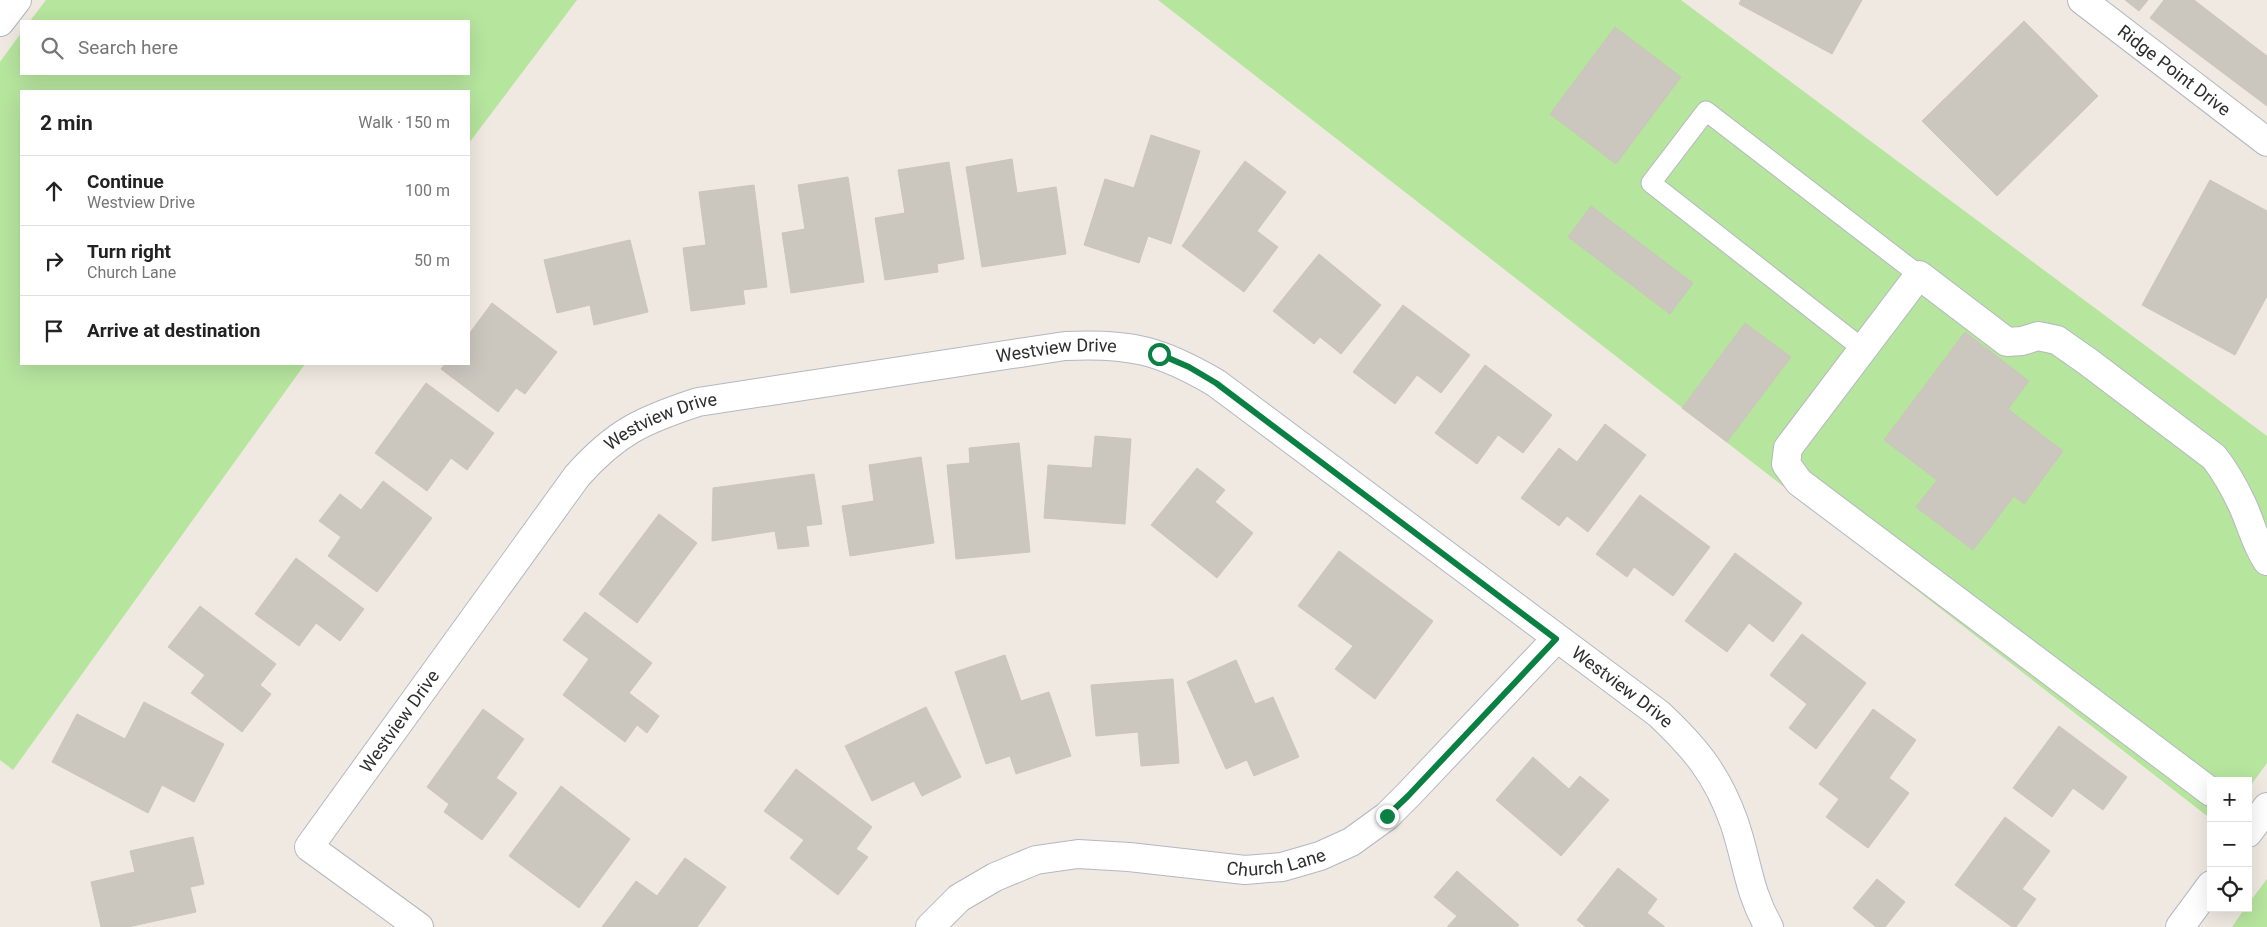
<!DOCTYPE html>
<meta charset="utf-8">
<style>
:root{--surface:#fff;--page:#f6f6f6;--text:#222;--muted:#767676;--line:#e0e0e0}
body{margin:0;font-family:Roboto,sans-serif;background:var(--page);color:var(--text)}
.controls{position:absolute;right:15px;bottom:15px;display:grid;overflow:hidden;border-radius:0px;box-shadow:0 5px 20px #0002}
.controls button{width:45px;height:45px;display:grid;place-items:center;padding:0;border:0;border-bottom:1px solid var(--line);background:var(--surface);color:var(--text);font:25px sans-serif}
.stop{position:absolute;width:15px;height:15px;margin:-11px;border:4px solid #0b8043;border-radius:50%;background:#fff}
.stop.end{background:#0b8043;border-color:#fff;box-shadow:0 1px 5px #0008}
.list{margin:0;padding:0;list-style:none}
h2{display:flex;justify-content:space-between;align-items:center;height:65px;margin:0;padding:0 20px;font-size:21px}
h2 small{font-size:16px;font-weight:400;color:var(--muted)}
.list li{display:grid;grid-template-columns:32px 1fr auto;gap:15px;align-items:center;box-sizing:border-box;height:70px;padding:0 20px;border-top:1px solid var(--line)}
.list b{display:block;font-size:19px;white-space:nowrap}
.list p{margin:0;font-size:16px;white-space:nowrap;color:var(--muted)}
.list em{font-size:16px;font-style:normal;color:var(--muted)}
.icon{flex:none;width:28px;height:28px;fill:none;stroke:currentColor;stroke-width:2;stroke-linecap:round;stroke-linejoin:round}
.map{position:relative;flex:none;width:2267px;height:927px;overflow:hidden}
.search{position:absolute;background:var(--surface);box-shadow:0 5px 20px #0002;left:20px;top:20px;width:450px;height:55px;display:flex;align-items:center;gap:12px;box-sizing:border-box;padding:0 18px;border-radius:0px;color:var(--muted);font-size:19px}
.panel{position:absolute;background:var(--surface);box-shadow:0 5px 20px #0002;left:20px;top:90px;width:450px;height:275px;border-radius:0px}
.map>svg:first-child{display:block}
.green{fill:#b6e59e}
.building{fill:#cbc7bf;stroke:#cbc5ba}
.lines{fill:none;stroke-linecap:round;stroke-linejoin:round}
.lane-casing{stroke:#b4b7c1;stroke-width:21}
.street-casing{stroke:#b4b7c1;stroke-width:30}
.secondary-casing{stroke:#b4b7c1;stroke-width:30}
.lane{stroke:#fff;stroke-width:19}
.street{stroke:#fff;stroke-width:28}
.secondary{stroke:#fff;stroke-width:28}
.route{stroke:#0b8043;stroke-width:6}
.labels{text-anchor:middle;stroke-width:4;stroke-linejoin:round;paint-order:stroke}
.street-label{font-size:18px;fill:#2e2e2e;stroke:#fff}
</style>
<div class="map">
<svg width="2267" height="927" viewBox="0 0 2267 927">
<rect width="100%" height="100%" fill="#efe9e1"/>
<path class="green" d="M46,0H577L469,143V91H21V364H305L13,770L0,760V62L21,33V74H469V21H30Z
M1158,0H1681L2267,436V763L2248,789V781H2211V819Z
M2267,879V927H2232L2245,908H2248V904Z"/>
<path class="building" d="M1741,0H1862L1832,54L1739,4Z
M2125,0H2148L2139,11Z
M2164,0H2194L2267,56V106L2150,18Z
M2024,21L2098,96L1997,196L1922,121Z
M1615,27L1681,77L1616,164L1550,114Z
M1151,135L1200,151L1171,244L1148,236L1139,263L1084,245L1105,179L1134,188Z
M1012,159L1017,193L1056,187L1066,254L982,267L966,167Z
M1245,161L1286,192L1257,231L1278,247L1244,292L1182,246Z
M949,162L964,259L937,264L938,272L885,280L875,218L905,213L898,170Z
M848,177L864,282L791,293L782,233L805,229L798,185Z
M2210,180L2267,211V296L2235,355L2142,305Z
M754,185L767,287L743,290L745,304L691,311L683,248L706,245L699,192Z
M1591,206L1693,283L1670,314L1568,237Z
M630,240L648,312L594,325L590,305L557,313L544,260Z
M1319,254L1381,305L1341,354L1320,337L1314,344L1273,311Z
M492,303L557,352L525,394L516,388L498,412L441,369L445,364H469V334Z
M1403,305L1470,355L1441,393L1417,375L1395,404L1353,372Z
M1745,323L1791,357L1727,442L1682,408Z
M1965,332L2029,381L2008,409L2063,451L2024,504L2014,496L1973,550L1916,507L1937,480L1884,440Z
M1485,365L1552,415L1523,453L1498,435L1477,464L1435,433Z
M426,383L494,433L467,470L451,458L427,491L375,453Z
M1605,424L1646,455L1588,532L1567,516L1559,526L1521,498L1559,448L1577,462Z
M1095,436L1131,439L1125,524L1044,518L1048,465L1092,468Z
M1019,443L1030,552L956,559L947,465L970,463L969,448Z
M921,457L934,543L850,556L842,506L874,501L869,465Z
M1197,468L1225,490L1215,502L1253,533L1217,578L1151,525Z
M814,474L822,524L806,526L809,546L778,549L775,531L712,541L713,488Z
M383,481L432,518L377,592L328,556L341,537L319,521L340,494L361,510Z
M1640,495L1710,547L1673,596L1634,567L1627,577L1596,554Z
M659,514L697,543L637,623L599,594Z
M1339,551L1433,621L1375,699L1335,669L1353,646L1298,606Z
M1735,553L1802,603L1773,642L1749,623L1727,652L1685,621Z
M296,558L364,609L340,641L316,623L299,646L255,614Z
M200,606L276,664L260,685L271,694L242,732L191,693L205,675L168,647Z
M585,612L652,663L629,693L659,716L647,733L637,725L625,742L563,695L589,659L563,640Z
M1802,634L1866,683L1816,749L1789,728L1807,704L1770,675Z
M1005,655L1021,701L1049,692L1071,756L1016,774L1010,756L986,764L955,672Z
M1236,660L1255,704L1273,697L1299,757L1254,776L1247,760L1226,769L1187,682Z
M1173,679L1179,763L1141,766L1138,732L1096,736L1091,685Z
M144,702L224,744L194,802L162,785L148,813L52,762L77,714L125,739Z
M926,707L961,777L922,796L914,781L872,801L845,746Z
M483,709L524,739L496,778L517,793L482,840L444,812L449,804L427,787Z
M1873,709L1916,740L1889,778L1909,793L1868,848L1826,817L1839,799L1819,784Z
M2059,726L2127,777L2103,810L2073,788L2052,817L2013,788Z
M1533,757L1569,789L1580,776L1609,800L1561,856L1496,800Z
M796,769L872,827L856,849L868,857L838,895L790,858L804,840L764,811Z
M561,786L630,839L579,908L509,856Z
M2005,817L2050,851L2022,889L2036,899L2016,927H2012L1955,885Z
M193,837L204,884L190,887L196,912L128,927H101L91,882L135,872L130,851Z
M685,858L726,887L697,927H602L636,881L657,896Z
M1618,868L1657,899L1647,913L1665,927H1586L1577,920Z
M1457,871L1519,925L1517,927H1447L1457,916L1434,897Z
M1877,879L1905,902L1885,927H1876L1853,908Z"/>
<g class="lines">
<defs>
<path id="lane" d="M1863,349L1651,183L1706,111L1919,275"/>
<g id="street">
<path id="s1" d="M2082,0L2267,142"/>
<path d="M0,22L17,0"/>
<path d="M2211,792L1799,482L1786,464L1788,448L1919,275L2007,342L2022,341L2038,336L2057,340L2087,361L2214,457C2225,471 2234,487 2242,504C2251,523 2255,543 2267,561"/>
<path id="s2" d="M419,927L309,847L577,476C616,432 643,420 698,402L1065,346C1130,343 1160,350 1216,383L1659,714C1695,748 1717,774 1734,822C1747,859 1748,891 1769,927"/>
<path id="s3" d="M930,927L959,898L995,877L1036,860L1078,854L1129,857L1245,870L1282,867L1320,856L1351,842L1387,816L1408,795L1556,639"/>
</g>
<path id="secondary" d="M2248,833L2267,807
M2180,927L2211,885"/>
</defs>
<use href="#lane" class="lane-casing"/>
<use href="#street" class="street-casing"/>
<use href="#secondary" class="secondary-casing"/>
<use href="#lane" class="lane"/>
<use href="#street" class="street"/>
<use href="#secondary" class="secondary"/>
</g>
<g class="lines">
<path class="route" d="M1159,354L1189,367L1216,383L1556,639L1408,796L1387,816"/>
</g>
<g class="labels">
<g class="street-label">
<text dy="6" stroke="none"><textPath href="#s1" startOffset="116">Ridge Point Drive</textPath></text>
<text dy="6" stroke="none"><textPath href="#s2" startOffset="1100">Westview Drive</textPath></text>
<text dy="6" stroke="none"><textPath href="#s2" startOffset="696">Westview Drive</textPath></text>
<text dy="6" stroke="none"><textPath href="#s2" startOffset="1775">Westview Drive</textPath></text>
<text dy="6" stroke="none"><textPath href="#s2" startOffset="291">Westview Drive</textPath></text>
<text dy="6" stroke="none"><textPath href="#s3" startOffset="369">Church Lane</textPath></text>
</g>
</g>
</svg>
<div class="controls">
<button>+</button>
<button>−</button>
<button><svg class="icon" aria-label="locate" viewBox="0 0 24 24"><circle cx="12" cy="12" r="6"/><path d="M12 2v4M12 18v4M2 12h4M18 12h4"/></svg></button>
</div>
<div class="stop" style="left:1159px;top:354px"></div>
<div class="stop end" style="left:1387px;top:816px"></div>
<div class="search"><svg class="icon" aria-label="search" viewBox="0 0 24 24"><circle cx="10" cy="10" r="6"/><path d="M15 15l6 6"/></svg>Search here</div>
<section class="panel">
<h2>2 min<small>Walk · 150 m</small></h2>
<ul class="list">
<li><svg class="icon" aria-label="ahead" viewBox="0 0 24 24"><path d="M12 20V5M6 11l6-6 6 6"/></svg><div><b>Continue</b><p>Westview Drive</p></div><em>100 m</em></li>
<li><svg class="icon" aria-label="right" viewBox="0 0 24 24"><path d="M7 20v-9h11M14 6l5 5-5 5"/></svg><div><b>Turn right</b><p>Church Lane</p></div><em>50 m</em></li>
<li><svg class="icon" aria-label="arrive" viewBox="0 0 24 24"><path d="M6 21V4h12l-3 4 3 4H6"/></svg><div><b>Arrive at destination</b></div></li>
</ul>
</section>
</div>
